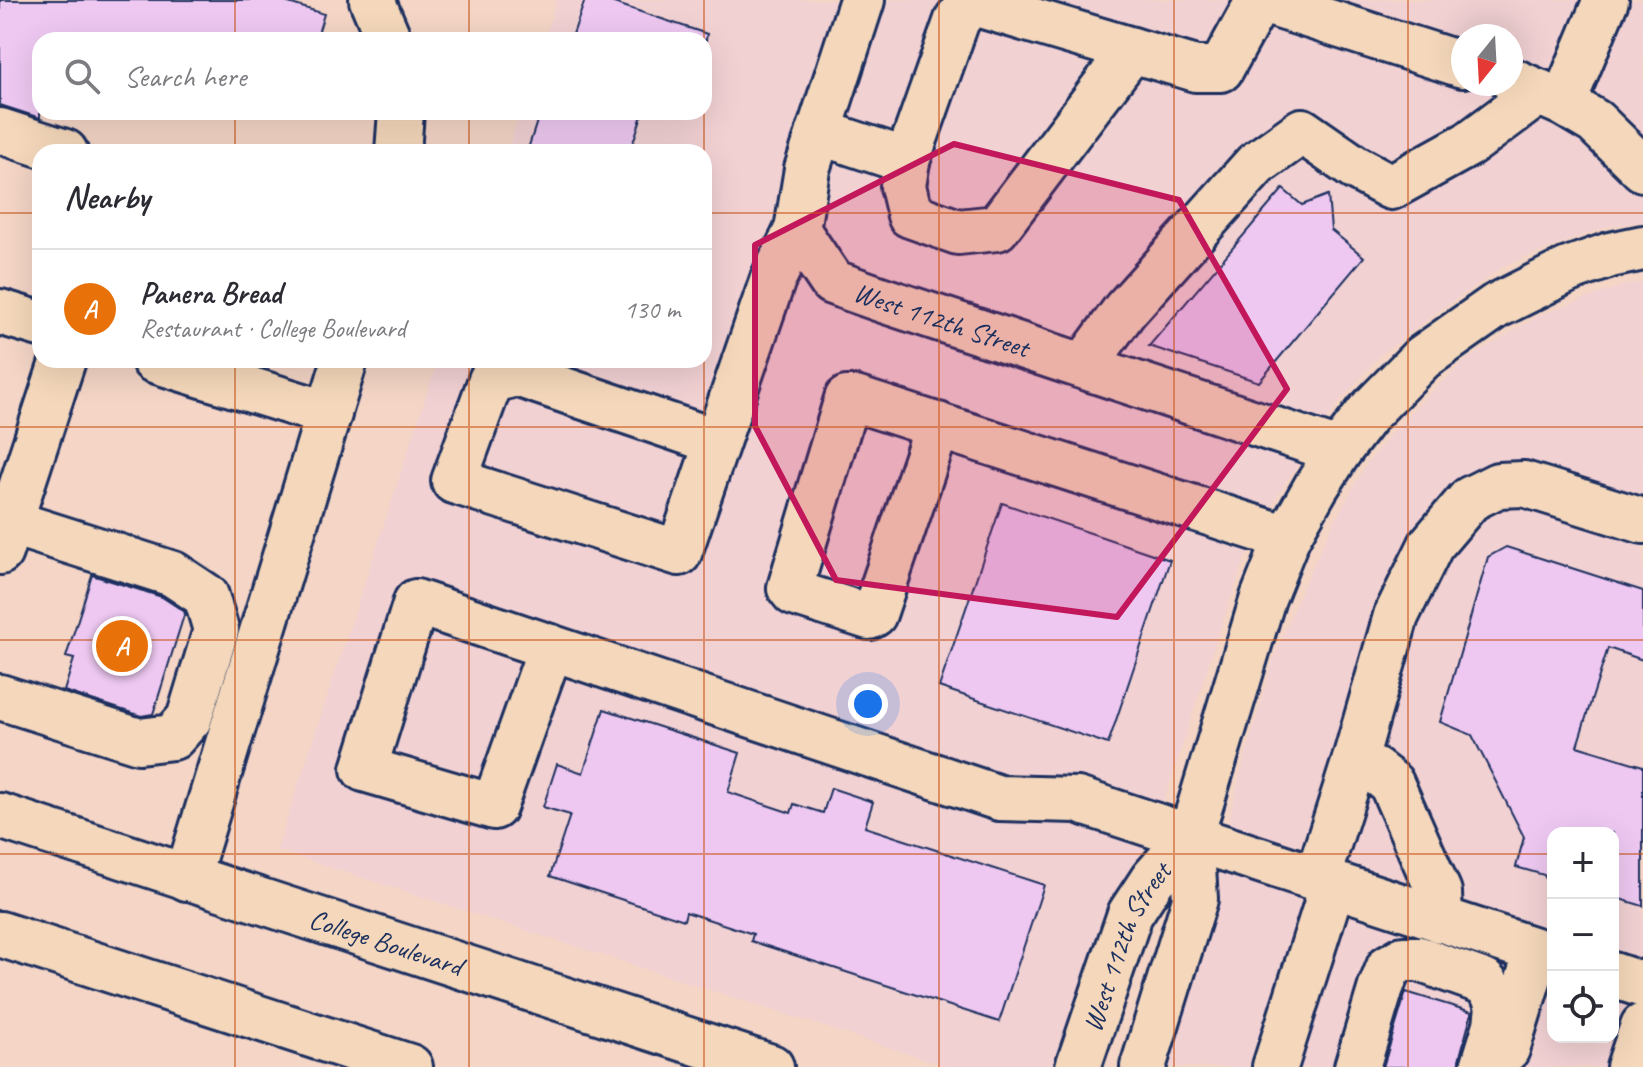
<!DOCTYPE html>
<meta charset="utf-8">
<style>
:root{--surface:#fff;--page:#f7f7f7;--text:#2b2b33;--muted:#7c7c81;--line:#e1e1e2;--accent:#c8321e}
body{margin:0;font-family:Caveat,sans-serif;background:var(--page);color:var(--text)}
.controls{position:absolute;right:24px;bottom:24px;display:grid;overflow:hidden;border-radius:16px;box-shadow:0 8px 32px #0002}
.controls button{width:72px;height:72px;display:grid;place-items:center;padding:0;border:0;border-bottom:2px solid var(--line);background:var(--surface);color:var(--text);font:40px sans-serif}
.compass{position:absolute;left:1451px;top:24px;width:72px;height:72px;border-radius:50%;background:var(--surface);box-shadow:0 8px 32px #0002;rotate:198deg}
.you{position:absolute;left:868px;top:704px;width:28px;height:28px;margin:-20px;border:6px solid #fff;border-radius:50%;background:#1a73e8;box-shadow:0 0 0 12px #1a73e833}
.badge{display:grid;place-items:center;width:52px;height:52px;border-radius:50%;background:var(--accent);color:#fff;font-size:26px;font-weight:700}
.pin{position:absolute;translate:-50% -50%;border:4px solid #fff;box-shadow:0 2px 8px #0006}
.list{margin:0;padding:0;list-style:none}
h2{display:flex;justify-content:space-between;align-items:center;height:104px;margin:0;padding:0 32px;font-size:34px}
h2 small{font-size:26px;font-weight:400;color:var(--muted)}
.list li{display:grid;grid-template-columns:52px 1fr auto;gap:24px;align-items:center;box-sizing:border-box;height:120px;padding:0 32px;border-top:2px solid var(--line)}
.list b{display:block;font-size:30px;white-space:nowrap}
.list p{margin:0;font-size:26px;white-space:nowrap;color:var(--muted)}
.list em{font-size:26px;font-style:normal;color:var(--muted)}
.icon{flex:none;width:44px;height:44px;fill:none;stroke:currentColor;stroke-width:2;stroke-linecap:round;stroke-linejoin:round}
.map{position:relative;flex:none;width:1643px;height:1067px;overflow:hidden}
.search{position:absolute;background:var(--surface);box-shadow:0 8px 32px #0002;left:32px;top:32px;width:680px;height:88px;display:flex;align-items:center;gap:20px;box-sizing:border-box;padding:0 28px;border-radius:24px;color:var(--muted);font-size:30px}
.panel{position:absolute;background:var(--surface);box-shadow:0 8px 32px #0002;left:32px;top:144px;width:680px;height:224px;border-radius:24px}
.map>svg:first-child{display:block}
.built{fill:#f2d1d3;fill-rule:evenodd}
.building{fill:#eec8f1;stroke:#1b2f5e;stroke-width:2}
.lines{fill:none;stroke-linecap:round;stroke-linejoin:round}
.minor-casing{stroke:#1b2f5e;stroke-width:50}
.major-casing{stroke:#1b2f5e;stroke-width:50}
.minor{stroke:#f5d8bb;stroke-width:44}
.major{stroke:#f5d8bb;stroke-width:44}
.marked{fill:#c2185b;fill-opacity:0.2;stroke:#c2185b;stroke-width:6;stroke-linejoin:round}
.grid{fill:none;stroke:#c95318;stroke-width:2;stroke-opacity:0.55}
.labels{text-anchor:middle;stroke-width:6;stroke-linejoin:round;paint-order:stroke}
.street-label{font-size:28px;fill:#1b2f5e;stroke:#f5d8bb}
</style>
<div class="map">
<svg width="1643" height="1067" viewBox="0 0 1643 1067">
<rect width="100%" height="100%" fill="#f4d5c6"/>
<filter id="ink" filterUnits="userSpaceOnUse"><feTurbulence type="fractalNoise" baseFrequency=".0125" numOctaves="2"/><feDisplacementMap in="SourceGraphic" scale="16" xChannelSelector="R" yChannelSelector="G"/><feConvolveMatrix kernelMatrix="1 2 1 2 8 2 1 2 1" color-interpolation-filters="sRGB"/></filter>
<g filter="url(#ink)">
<path class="built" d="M557,0H1643V221L1606,227L1505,265L1436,313L1379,356L1337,405L1277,496L1244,561L1221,626L1168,789L1132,876L1058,1067H949L277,850L438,360H704V152H507L520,112H704V40H544ZM1463,36H1511V84H1463Z
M1643,282V1067H1162L1211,902L1239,779L1273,660L1301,591L1330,530L1367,463L1410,412L1467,359L1540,315L1622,286ZM1553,833H1613V1037H1553Z"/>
<path class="building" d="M0,0H279L324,14L316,40H40V118L0,105Z
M585,0H605L707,34L706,40H571Z
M540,112H643L630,152H527Z
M1283,189L1302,205L1328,195L1331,230L1364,257L1259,382L1149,346Z
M1002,503L1170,560L1108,744L939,687Z
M1506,547L1643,591V660L1608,648L1577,746L1643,766V906L1613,897V833H1553V893L1544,875L1516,867L1524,837L1472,735L1440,722L1488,557Z
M92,575L162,597L185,612L153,714L141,716L64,691L74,659L66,657Z
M604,709L740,753L728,792L791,813L794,804L823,813L831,788L873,802L865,827L1044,885L999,1022L751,941L753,934L686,912L684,920L550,876L570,815L543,807L557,764L583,773Z
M1406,992L1472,1012L1459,1060V1067H1383Z"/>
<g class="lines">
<defs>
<g id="minor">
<path d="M372,0L389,40"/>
<path id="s1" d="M862,0L807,169L797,230L832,282L883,300L1339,451"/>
<path d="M1260,0L1463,65"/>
<path d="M1513,81L1563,103L1595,122L1643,169"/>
<path d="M1563,103L1606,0"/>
<path d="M0,131L65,152"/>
<path d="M819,132L907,161L957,20L970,2L1196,69H1221L1259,0"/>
<path d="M398,152L401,112"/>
<path d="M907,161L903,186L910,215L958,232L997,228L1132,50"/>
<path d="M0,312L40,324"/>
<path d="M154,360L329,414"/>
<path d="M1084,366L1125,310L1256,164L1302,131L1354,167L1391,187L1469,144L1539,92"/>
<path d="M938,425L874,614L869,617L794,593L790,588L847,399H855L1287,538"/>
<path d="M717,442L517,374L491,380L454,481L679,553L773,279L797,230"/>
<path d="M0,552L63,360"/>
<path d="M551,647L494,807L364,769L416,602L999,798L1077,800L1553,956"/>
<path d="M0,697L139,741L173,737L189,719L216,630L206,596L173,574L9,522"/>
<path d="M1354,763L1374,770L1391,783L1439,892L1440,920"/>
<path d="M187,878L345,360"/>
<path d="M1317,879L1354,763L1396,616L1431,545L1470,499L1498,485L1524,484L1643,521"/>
<path d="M1613,975L1643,985"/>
<path d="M1507,1049L1537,951"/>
<path id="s2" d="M1078,1067L1130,914L1153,879L1191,836"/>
<path d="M1143,1067L1195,899L1191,836L1263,598L1287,538L1316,487L1339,451L1368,413L1422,358L1496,306L1568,270L1610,255L1643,248"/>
<path d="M1275,1067L1333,884"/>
<path d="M1357,1067L1381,987L1389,967L1403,959H1419L1484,982L1494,994L1498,1007L1496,1025L1483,1067"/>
<path d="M1629,1067L1643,1026"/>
</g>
<g id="major">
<path id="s3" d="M0,816L771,1067"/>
<path d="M0,934L410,1067"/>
</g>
</defs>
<use href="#minor" class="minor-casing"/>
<use href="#major" class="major-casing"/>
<use href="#minor" class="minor"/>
<use href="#major" class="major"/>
</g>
</g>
<path class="marked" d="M954,144L1179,200L1287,389L1117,617L836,580L755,426V245Z"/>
<path class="grid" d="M235,0V40M469,0V40M704,0V1067M939,0V1067M1174,0V1067M1408,0V1067M235,112V152M469,112V152M0,213H40M704,213H1643M235,360V1067M469,360V1067M0,427H1643M0,640H1643M0,854H1553M1613,854H1643"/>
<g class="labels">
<g class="street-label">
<text dy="10" stroke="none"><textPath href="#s1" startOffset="418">West 112th Street</textPath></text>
<text dy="10" stroke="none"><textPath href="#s3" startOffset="406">College Boulevard</textPath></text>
<text dy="10" stroke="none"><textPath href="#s2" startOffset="130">West 112th Street</textPath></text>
</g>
</g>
</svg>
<div class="controls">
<button>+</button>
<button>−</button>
<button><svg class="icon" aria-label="locate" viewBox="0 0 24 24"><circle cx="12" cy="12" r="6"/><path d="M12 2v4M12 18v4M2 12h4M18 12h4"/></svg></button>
</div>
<svg class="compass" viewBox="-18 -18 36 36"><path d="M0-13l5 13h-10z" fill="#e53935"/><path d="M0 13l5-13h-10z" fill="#7c7c81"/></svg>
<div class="you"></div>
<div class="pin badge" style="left:122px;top:646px;background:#e8710a">A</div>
<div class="search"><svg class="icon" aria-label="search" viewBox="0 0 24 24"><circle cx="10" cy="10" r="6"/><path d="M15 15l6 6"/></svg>Search here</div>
<section class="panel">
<h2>Nearby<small></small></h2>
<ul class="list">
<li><span class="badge" style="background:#e8710a">A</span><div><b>Panera Bread</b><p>Restaurant · College Boulevard</p></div><em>130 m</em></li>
</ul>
</section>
</div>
